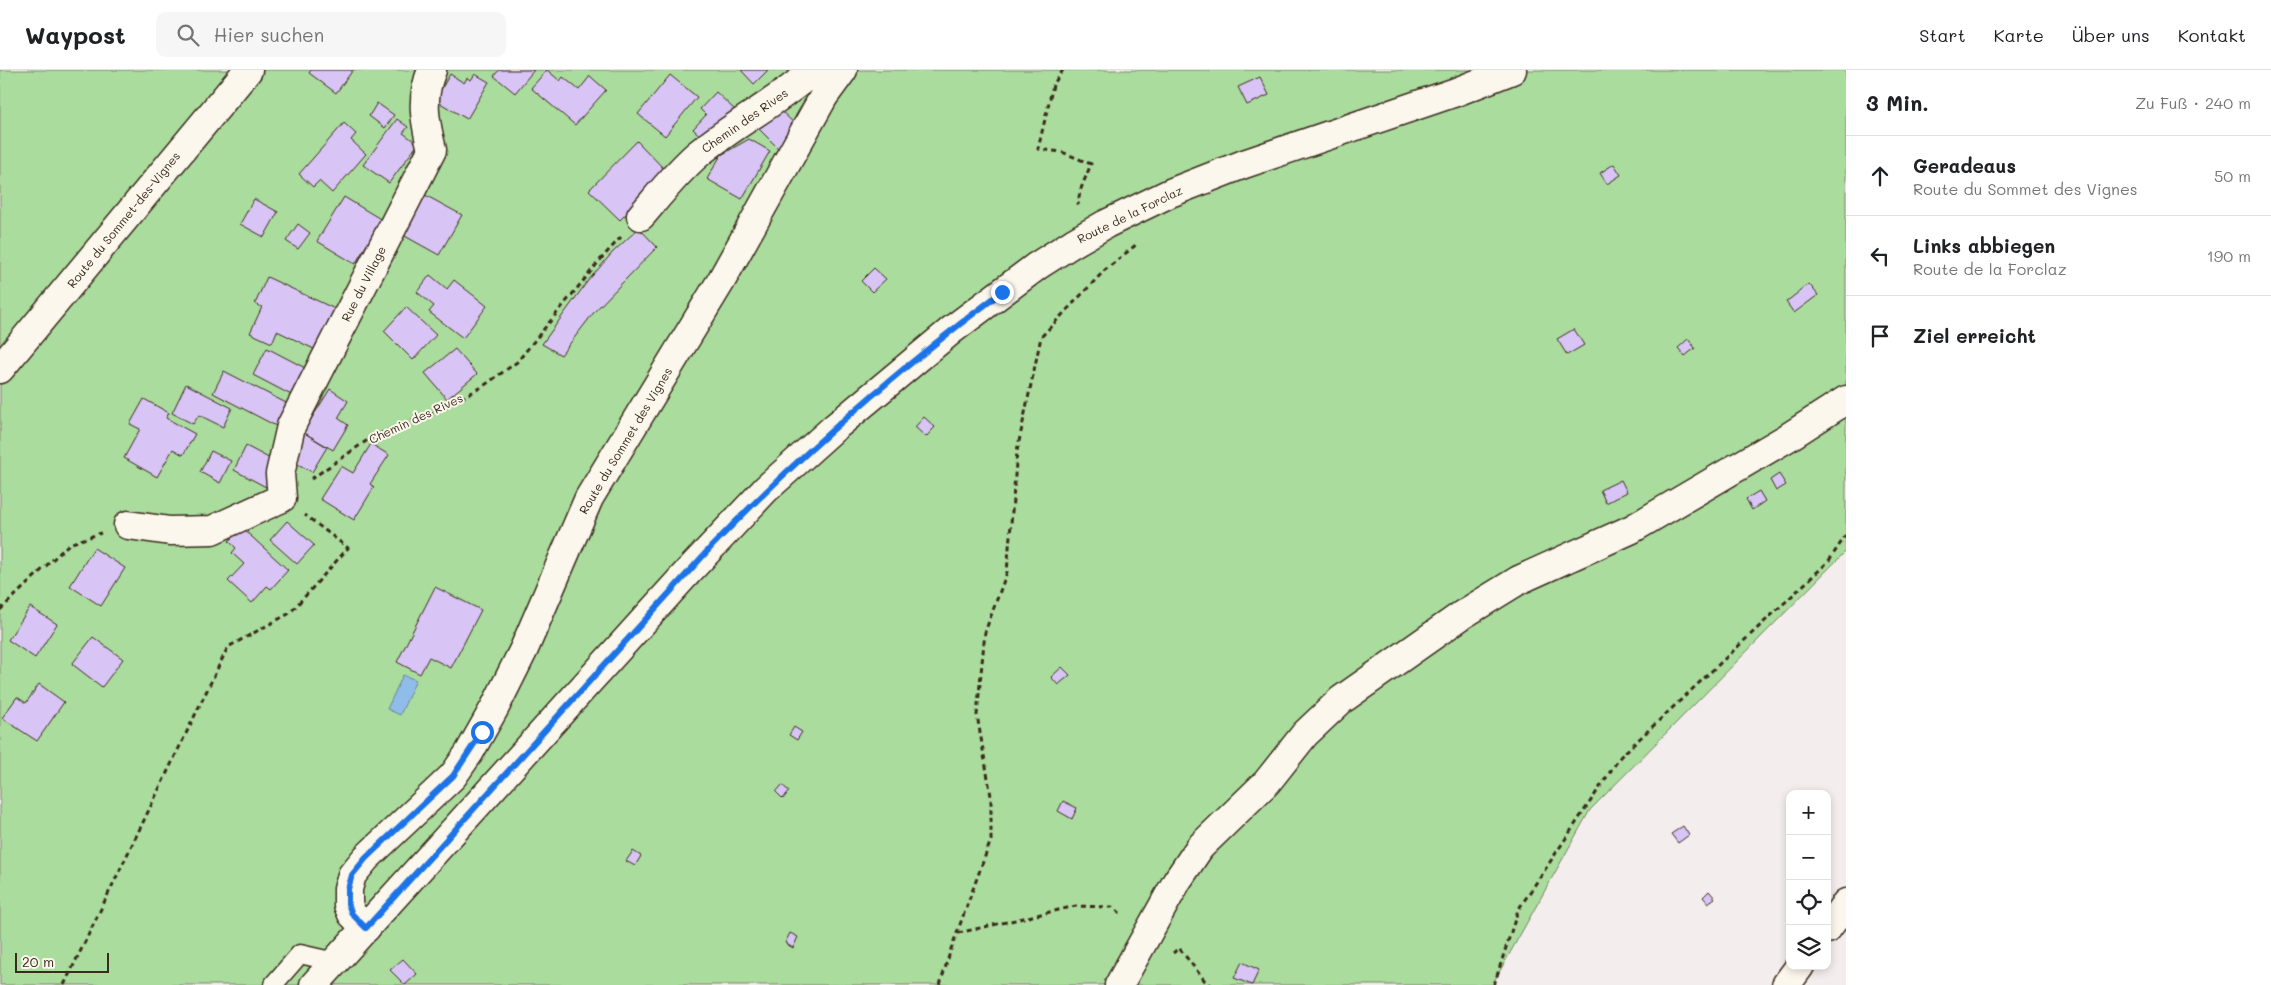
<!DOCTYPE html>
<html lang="de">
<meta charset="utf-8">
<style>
:root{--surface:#fff;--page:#f6f6f6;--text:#202124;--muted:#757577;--line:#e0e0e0}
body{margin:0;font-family:Mali,sans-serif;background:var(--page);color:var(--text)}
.controls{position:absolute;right:15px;bottom:15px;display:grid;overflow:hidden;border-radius:10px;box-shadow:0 2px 8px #0003}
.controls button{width:45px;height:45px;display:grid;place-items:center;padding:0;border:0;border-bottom:1px solid var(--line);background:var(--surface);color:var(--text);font:25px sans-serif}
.scale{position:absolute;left:15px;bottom:12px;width:94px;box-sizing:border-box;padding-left:5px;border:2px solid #3b2a1e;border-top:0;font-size:14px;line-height:18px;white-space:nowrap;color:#3b2a1e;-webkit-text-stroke:4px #fbf7ec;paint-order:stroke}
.stop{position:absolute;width:15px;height:15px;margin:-11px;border:4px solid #1a73e8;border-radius:50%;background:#fff}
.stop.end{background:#1a73e8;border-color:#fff;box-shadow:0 1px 5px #0008}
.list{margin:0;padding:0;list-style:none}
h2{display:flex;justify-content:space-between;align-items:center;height:65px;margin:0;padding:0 20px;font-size:21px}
h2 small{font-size:16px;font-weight:400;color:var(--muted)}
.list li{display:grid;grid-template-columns:32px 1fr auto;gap:15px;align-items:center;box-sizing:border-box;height:80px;padding:0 20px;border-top:1px solid var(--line)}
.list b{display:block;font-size:19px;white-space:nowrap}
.list p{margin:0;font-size:16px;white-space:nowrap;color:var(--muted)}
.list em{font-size:16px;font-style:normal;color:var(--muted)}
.icon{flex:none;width:28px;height:28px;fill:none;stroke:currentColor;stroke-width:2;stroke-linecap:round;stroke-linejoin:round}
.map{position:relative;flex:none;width:1846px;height:915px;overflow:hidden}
header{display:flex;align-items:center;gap:30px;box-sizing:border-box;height:70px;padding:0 25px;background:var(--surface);border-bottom:1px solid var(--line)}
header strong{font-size:24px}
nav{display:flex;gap:28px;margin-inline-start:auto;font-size:18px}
.search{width:350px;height:45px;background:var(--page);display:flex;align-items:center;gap:12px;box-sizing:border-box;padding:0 18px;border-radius:10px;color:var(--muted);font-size:19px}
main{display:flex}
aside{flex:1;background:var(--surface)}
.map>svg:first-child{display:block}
.green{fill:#aadc9d;stroke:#72835e}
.water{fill:#90bce9;stroke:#6e8298}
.building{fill:#d8c4f5;stroke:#3b2a1e}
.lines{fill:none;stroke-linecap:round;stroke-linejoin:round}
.service-casing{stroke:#3b2a1e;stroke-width:21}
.minor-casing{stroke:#3b2a1e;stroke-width:31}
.secondary-casing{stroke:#3b2a1e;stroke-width:31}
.path{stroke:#3b2a1e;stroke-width:3;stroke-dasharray:5 4;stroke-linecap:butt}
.service{stroke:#fbf7ec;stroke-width:18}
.minor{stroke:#fbf7ec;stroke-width:28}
.secondary{stroke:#fbf7ec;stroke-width:28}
.route{stroke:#1a73e8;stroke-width:6}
.labels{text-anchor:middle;stroke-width:4;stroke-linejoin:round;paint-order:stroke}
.street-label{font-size:12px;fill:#3b2a1e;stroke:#fbf7ec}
</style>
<header>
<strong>Waypost</strong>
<div class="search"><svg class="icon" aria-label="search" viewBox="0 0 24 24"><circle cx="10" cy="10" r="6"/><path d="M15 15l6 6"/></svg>Hier suchen</div>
<nav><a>Start</a><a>Karte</a><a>Über uns</a><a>Kontakt</a></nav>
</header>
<main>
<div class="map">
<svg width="1846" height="915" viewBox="0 0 1846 915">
<rect width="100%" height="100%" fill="#f4edee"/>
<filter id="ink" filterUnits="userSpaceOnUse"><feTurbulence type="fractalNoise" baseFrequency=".02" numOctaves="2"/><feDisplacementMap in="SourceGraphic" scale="10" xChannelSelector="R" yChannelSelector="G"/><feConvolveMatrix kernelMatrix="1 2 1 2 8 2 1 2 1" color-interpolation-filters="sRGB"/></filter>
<g filter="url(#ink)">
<path class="green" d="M0,0H1846V481L1590,740L1492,915H0Z"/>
<path class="water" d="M403,605L416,610L400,645L387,639Z"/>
<path class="building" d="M311,0H353L336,23L309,3Z
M499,0H534L515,23L494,6Z
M547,0L560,11L563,7L579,20L590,6L606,20L575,55L531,18Z
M741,0H768L754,14Z
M450,4L464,13L467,8L471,10L475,4L489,12L467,49L435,30Z
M670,5L697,27L665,66L638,44Z
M1260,7L1269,25L1247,35L1238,17Z
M716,22L737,42L708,73L693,59L706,45L700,39Z
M377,33L394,45L385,58L369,46Z
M776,36L798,57L778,78L757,57Z
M397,49L408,57L403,63L418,74L389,113L363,95Z
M344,53L356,64L351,70L366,84L332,123L319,111L313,117L299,104Z
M749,69L770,81L742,129L707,109L721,85Z
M637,71L667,102L620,150L589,120Z
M1614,94L1621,105L1607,114L1600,103Z
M425,125L462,145L439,185L403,165Z
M344,127L382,150L355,194L317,171Z
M254,129L278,142L264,167L240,154Z
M298,154L310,163L298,179L286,171Z
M639,158L657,177L595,241L561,285L542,274L587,212L613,182Z
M874,198L886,209L872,222L861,211Z
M430,205L447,219L454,210L487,236L463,268L429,242L434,236L417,222Z
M267,207L335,239L316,280L277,261L272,273L250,263L262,237L255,234Z
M1809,214L1818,225L1794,243L1786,232Z
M406,237L436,265L413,290L384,261Z
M1574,259L1584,275L1567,285L1557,269Z
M1688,269L1695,278L1685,286L1678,278Z
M267,278L311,301L297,328L253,305Z
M455,279L477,304L447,329L425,303Z
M224,301L290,335L278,357L213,323Z
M186,314L232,338L223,357L199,345L193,354L172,343Z
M330,319L348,331L338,348L348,355L333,380L303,362Z
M144,329L169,343L166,348L195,364L183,385L173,379L157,407L124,388L140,359L130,354Z
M924,347L935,357L926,367L915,357Z
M303,362L327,377L312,402L287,388Z
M371,374L389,385L370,414L374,417L354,450L320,429L341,396L353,403Z
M246,376L278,393L266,417L234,400Z
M211,381L231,391L220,413L200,402Z
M1779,404L1786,415L1776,421L1770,410Z
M1621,410L1627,422L1606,433L1600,420Z
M1759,421L1765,431L1752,440L1746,429Z
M287,451L314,475L297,494L270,470Z
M241,457L288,500L271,519L267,516L252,533L228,511L244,494L232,483L236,478L229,471Z
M94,478L125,498L101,536L70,516Z
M435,517L481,540L451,598L429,587L420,604L397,592Z
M30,537L57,554L35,588L8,570Z
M93,567L123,589L102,617L72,594Z
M1062,597L1070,605L1058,615L1051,607Z
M39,614L64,632L37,671L2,648L17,627L26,633Z
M794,657L802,662L797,670L789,665Z
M782,715L789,721L783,729L776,722Z
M1063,731L1077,738L1072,749L1058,741Z
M1683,756L1689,765L1678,773L1671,764Z
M633,781L641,786L635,796L626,791Z
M1709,821L1715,828L1708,833L1703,827Z
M790,863L798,867L793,878L785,873Z
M403,889L417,904L405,915L390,900Z
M1242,892L1259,900L1252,915L1234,908Z"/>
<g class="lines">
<defs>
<path id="service" d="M273,915L300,884L335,892"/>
<path id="minor" d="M641,146C659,125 677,102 698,84C735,53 778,32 814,0
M0,299L248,0
M128,455L170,461L212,460L282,428L280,404L291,356L432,80C425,51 420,29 432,0
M366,858L352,844L348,835V819L352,805L366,788L453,706L469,683L495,637L524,579L589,428L721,211L824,26L843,0
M1119,915L1177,811L1200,777L1267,712L1305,664L1341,630L1462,545L1519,510L1632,459L1787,368L1846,330"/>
<path id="secondary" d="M1827,859L1846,833
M314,915L686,504L766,419L834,358L953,259L1037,196L1073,173L1106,154L1170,123L1244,94L1456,22L1512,0
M1786,915L1800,896"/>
</defs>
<use href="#service" class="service-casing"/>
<use href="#minor" class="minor-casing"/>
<use href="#secondary" class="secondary-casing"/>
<path class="path" d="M1063,0L1053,15L1038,79L1062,82L1091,94L1080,121L1078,135
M311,409L372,367L439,340L482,317L517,292L601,189L621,167
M0,540L69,474L101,463
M958,863L1076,836L1112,837L1123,845
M1173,883L1179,878L1205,911L1211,915
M64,915L228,577L290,543L348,478L305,445
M940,915L951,879L991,770V726L977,645L985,562L1007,502L1017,381L1041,267L1105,200L1137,174
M1494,915L1518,840L1620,687L1828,492L1846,465"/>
<use href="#service" class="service"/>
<use href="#minor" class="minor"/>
<use href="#secondary" class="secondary"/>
</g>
</g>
<g class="lines" filter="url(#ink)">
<path class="route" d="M482,662L453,706L366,788L352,805L348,819V834L352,844L366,858L712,476C801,383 899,299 1002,222"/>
</g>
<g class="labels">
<g class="street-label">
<text transform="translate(745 51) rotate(-35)" y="4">Chemin des Rives</text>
<text transform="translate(1130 145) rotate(-26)" y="4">Route de la Forclaz</text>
<text transform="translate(124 150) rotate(-51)" y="4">Route du Sommet-des-Vignes</text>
<text transform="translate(364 214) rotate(-63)" y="4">Rue du Village</text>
<text transform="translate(416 349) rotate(-25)" y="4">Chemin des Rives</text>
<text transform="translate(626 371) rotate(-59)" y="4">Route du Sommet des Vignes</text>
</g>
</g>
</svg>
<div class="controls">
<button>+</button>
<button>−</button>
<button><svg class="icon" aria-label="locate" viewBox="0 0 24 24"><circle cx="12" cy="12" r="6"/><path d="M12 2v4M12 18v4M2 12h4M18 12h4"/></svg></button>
<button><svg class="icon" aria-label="layers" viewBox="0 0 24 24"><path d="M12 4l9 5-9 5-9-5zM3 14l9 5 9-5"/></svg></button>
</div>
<div class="scale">20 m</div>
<div class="stop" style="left:482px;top:662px"></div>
<div class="stop end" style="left:1002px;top:222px"></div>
</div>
<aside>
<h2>3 Min.<small>Zu Fuß · 240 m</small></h2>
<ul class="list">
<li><svg class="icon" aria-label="ahead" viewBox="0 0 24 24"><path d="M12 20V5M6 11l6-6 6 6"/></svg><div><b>Geradeaus</b><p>Route du Sommet des Vignes</p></div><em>50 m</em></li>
<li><svg class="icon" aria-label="left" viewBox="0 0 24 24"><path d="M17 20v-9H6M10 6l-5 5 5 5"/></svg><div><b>Links abbiegen</b><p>Route de la Forclaz</p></div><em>190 m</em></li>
<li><svg class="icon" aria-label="arrive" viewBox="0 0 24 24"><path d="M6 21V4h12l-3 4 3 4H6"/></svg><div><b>Ziel erreicht</b></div></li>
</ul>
</aside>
</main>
